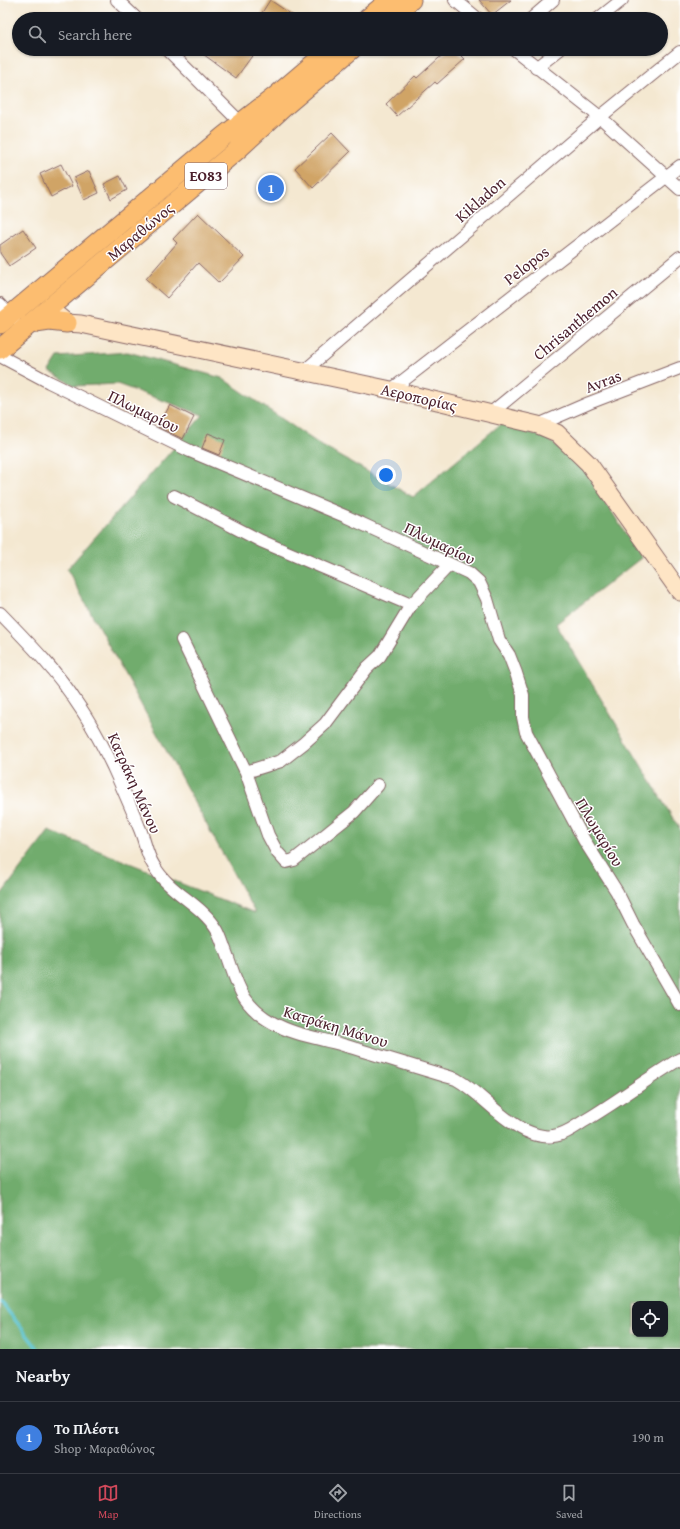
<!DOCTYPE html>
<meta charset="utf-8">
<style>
:root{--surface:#171b24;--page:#20242c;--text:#f1f3f6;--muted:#9ea1a6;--line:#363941;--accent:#d1495b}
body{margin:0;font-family:"Gentium Book Plus",serif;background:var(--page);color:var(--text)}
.controls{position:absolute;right:12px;bottom:12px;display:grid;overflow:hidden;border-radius:8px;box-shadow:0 1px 3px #0004}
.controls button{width:36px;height:36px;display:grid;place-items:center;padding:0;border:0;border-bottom:1px solid var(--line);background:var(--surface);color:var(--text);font:20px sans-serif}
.you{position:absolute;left:386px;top:475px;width:14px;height:14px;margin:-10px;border:3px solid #fff;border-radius:50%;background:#1a73e8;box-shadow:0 0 0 6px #1a73e833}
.badge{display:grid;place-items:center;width:26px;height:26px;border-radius:50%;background:var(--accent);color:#fff;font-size:13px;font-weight:700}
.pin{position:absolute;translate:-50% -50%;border:2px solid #fff;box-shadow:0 1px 4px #0006}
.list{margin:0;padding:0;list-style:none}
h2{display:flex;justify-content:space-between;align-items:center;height:52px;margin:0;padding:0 16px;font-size:17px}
h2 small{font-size:13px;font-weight:400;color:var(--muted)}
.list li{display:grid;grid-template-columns:26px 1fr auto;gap:12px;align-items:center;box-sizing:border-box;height:72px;padding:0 16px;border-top:1px solid var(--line)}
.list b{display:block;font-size:15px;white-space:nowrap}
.list p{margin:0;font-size:13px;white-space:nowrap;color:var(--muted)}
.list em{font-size:13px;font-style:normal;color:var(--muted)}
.icon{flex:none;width:22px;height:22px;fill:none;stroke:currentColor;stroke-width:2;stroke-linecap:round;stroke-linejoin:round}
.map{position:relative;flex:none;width:680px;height:1349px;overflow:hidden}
.search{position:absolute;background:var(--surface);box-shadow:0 1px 3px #0004;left:12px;right:12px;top:12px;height:44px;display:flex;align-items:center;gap:10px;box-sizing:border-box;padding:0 14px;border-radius:22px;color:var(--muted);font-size:15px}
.sheet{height:124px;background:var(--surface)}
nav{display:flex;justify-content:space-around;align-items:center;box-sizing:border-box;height:56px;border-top:1px solid var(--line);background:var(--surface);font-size:11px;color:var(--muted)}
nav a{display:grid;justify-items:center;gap:2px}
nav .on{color:var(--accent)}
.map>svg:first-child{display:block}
.forest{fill:#71ac6d;stroke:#5e664c;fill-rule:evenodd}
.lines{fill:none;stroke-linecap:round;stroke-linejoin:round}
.stream{stroke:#54c1cd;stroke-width:3.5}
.building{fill:#d0a466}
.street-casing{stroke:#866565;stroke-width:14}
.secondary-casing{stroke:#866565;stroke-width:19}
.primary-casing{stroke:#866565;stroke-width:21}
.street{stroke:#fff;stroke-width:12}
.secondary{stroke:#fee5c5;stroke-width:17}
.primary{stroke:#fcbd6f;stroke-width:19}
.labels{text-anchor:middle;stroke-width:3;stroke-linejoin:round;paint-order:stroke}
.shield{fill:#fff;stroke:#80626b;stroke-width:1}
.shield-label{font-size:15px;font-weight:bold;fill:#4a1f2b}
.street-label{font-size:16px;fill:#4a1f2b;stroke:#fff}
</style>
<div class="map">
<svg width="680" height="1349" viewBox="0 0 680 1349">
<rect width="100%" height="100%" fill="#fff"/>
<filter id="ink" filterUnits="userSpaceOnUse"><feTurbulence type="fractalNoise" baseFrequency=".025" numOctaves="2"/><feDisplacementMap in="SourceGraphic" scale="8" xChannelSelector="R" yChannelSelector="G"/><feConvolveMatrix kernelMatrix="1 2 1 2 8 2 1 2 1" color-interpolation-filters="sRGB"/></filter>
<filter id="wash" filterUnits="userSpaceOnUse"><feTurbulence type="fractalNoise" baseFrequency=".012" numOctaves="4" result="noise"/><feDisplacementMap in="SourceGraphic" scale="16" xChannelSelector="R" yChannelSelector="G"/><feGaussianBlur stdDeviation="0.9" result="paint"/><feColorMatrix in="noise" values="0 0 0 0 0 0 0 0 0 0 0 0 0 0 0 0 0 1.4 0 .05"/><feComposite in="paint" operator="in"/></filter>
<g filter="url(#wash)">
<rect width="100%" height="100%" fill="#f4e8d1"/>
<path class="forest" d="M128,352L222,378L322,446L413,497L502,423L548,439L586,471L641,558L556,624L680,830V1349H0V896L49,831L255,913L67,569L203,415L117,384L75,386L49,371L58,357ZM635,1304H665V1334H635Z"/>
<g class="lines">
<path class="stream" d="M0,1301L38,1349"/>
</g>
<g id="blocks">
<path class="building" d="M270,0L298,19H258Z
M479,0H511L492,15Z
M196,49H257L236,78Z
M449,49H455L465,59L437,84L435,82L397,116L386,104L415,76L417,78Z
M332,133L350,152L313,188L295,168Z
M61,164L72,186L51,197L40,174Z
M89,171L99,193L84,200L74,178Z
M120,176L127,190L111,199L104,184Z
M198,213L244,257L219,283L198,263L167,298L146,279L177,243L173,239Z
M23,229L36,248L9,266L0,253V245Z
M170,405L194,417L183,439L158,427Z
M208,433L225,440L219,455L202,448Z"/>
</g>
</g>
<g filter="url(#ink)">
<use href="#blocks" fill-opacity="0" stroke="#866565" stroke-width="1"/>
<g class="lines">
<defs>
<path id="street" d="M117,0L137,19
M455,0L478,19
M531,19L553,0
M598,19L622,0
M167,49L241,123
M514,49L600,117L680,189
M536,68L560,49
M0,304L14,319
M0,356L49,382L190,451L347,517L469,573L479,582L487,599L499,640L509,655L516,673L523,695V717L526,732L584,840L617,892L633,924L680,1005
M303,372L600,117L680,52
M391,390L680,166
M491,413L680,257
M538,425L589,403L680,368
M174,496L261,541L411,605
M0,613C27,641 56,670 77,703C91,723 102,744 113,767C122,787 131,807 139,827C145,840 146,854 154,866C169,893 202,904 217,930C220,935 222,941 224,947C237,980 238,1004 273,1023C294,1035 319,1038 343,1045C381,1056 418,1068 456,1079C481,1093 498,1117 524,1130C533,1134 543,1138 553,1136C565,1135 576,1126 586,1120C618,1101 648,1078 680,1059
M182,640L246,772L268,835L277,852L286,862L294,860L354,812L378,785
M246,772L281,761L304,743L325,724L367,668L380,656L411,605L450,564"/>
<path id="secondary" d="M57,315L67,323L81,324L391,390L538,425L557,433L589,464L680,592"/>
<path id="primary" d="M367,19L390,0
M388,19L411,0
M0,324L224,136L277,95L331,49
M29,324L49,321L67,323
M0,349L236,151L286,105L352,49"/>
</defs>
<use href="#street" class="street-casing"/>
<use href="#secondary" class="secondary-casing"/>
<use href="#primary" class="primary-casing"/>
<use href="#street" class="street"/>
<use href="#secondary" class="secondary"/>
<use href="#primary" class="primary"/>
</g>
</g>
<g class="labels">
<rect class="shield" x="185" y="163" width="42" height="26" rx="3"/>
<g class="shield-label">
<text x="206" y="181">ΕΟ83</text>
</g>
<g class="street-label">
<text transform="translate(480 199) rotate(-41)" y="6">Kikladon</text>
<text transform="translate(140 231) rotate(-40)" y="6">Μαραθώνος</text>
<text transform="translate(526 265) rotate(-38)" y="6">Pelopos</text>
<text transform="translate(575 323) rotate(-40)" y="6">Chrisanthemon</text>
<text transform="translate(603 381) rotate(-21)" y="6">Avras</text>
<text transform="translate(419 397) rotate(13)" y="6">Αεροπορίας</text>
<text transform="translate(144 411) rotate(26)" y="6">Πλωμαρίου</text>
<text transform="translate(440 543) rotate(26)" y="6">Πλωμαρίου</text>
<text transform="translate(135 783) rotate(66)" y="6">Κατράκη Μάνου</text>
<text transform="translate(600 832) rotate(59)" y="6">Πλωμαρίου</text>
<text transform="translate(336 1026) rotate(17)" y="6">Κατράκη Μάνου</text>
</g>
</g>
</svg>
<div class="controls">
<button><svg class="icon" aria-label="locate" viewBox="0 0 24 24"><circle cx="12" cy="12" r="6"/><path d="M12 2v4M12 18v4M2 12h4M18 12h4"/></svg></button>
</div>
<div class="you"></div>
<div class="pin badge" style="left:271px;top:188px;background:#3f7fe0">1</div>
<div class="search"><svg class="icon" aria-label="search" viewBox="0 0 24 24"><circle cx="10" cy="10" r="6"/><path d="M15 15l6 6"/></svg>Search here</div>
</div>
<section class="sheet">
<h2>Nearby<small></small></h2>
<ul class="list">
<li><span class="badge" style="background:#3f7fe0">1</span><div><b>Το Πλέστι</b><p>Shop · Μαραθώνος</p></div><em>190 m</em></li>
</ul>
</section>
<nav>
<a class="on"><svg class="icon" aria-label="map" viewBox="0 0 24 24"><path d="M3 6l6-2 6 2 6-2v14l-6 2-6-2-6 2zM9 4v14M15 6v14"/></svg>Map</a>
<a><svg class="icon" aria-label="directions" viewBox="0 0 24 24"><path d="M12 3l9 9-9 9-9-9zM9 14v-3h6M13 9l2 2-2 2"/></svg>Directions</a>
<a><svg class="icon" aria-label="saved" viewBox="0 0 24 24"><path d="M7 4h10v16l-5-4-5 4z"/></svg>Saved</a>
</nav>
